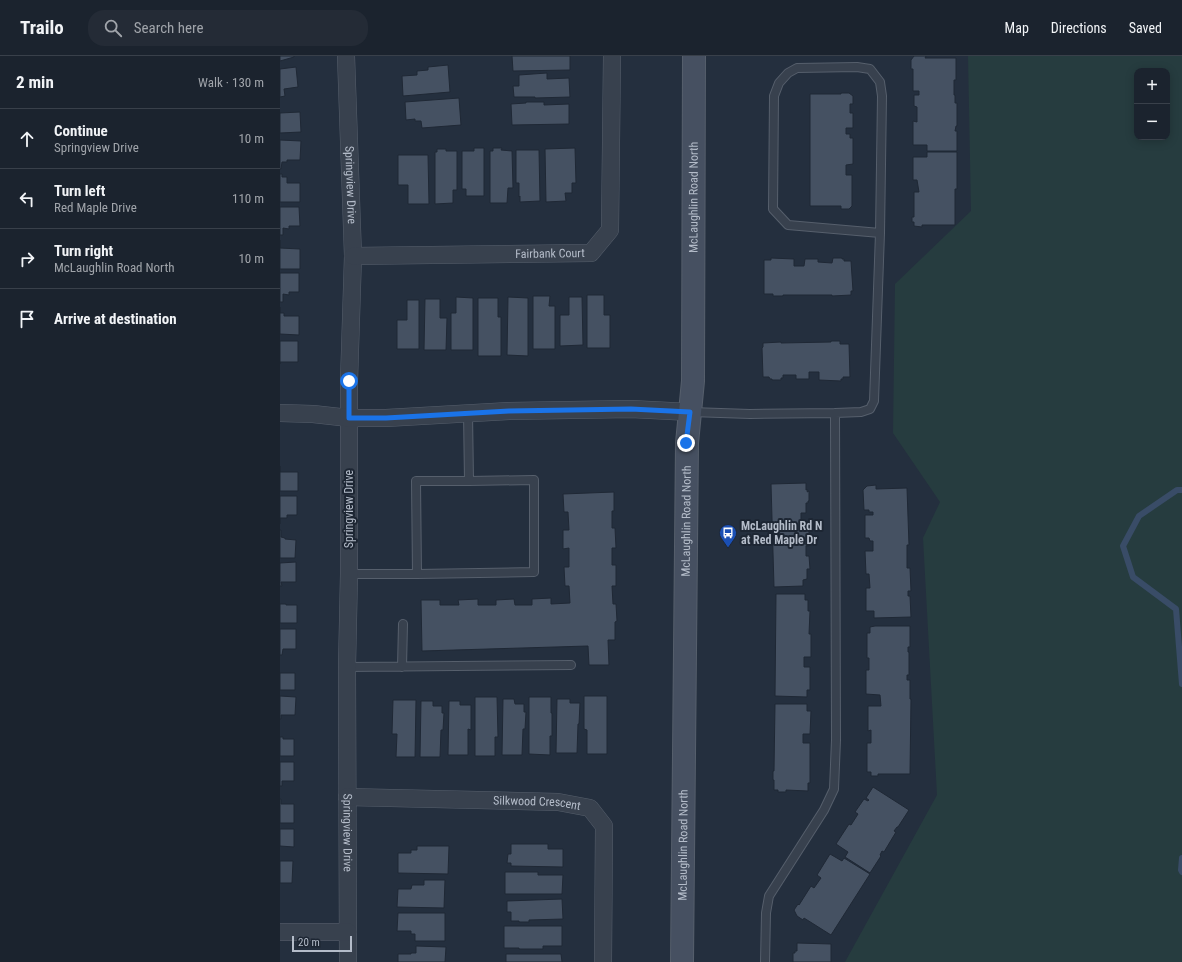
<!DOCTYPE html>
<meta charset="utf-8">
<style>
:root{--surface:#1b232e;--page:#242b36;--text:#f1f3f6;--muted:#a0a4aa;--line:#39404a}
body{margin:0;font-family:"Roboto Condensed",sans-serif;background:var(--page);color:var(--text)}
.controls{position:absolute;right:12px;top:12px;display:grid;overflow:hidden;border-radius:8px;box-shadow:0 2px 10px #0003}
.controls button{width:36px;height:36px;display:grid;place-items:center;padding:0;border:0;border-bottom:1px solid var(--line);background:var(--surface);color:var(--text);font:20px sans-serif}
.scale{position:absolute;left:12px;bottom:10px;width:60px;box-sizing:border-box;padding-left:4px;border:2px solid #b4bcc9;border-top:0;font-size:11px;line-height:14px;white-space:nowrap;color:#b4bcc9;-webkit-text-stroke:3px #1d2633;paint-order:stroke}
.stop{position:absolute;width:12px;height:12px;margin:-9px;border:3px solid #1a73e8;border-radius:50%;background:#fff}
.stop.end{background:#1a73e8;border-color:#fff;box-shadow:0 1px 4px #0008}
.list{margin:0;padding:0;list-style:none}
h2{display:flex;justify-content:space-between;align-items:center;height:52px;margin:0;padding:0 16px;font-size:17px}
h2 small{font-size:13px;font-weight:400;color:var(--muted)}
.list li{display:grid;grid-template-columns:26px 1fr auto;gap:12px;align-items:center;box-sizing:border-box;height:60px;padding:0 16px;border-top:1px solid var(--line)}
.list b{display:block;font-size:15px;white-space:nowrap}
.list p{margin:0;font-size:13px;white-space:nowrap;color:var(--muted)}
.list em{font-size:13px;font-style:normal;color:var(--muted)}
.icon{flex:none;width:22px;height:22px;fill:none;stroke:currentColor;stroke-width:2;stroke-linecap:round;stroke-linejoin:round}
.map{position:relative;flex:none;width:902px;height:906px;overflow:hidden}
header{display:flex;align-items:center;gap:24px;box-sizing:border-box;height:56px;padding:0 20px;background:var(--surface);border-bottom:1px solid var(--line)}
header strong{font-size:19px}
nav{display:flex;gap:22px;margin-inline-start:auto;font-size:14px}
.search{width:280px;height:36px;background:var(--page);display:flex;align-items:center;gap:10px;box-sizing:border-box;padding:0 14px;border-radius:16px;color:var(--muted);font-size:15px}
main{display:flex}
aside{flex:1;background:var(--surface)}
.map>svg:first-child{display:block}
.green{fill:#263c3f;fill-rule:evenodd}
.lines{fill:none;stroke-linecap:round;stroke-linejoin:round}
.stream{stroke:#394c67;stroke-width:6}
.building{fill:#455162;stroke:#1f2835}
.lane-casing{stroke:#565f6c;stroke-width:10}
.street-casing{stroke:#565f6c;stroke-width:18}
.secondary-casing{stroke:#565f6c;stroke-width:24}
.lane{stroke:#38414e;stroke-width:8}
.street{stroke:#38414e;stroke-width:17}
.secondary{stroke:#465061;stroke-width:22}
.route{stroke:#1a73e8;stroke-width:5}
.labels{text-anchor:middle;stroke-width:4;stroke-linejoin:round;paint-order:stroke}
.street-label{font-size:12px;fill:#b4bcc9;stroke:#1d2633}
.poi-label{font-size:12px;font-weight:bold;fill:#b4bcc9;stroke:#1d2633;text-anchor:start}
</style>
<header>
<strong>Trailo</strong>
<div class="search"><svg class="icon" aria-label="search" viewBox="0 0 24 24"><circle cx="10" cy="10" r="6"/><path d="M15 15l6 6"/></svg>Search here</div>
<nav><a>Map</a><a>Directions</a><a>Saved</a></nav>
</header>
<main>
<aside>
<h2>2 min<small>Walk · 130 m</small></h2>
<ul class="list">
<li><svg class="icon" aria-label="ahead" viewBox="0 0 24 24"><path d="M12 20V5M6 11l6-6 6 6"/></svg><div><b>Continue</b><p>Springview Drive</p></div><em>10 m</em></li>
<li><svg class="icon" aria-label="left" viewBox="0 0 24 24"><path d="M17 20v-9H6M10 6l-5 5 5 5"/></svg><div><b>Turn left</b><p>Red Maple Drive</p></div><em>110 m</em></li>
<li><svg class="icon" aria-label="right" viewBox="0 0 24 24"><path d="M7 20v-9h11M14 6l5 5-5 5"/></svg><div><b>Turn right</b><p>McLaughlin Road North</p></div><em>10 m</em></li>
<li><svg class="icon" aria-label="arrive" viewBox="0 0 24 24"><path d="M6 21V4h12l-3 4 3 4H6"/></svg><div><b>Arrive at destination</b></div></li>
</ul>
</aside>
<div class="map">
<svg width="902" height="906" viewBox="0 0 902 906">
<rect width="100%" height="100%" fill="#242f3e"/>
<path class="green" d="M688,0H902V906H565L657,739L643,482L660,446L613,377L615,228L691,155ZM857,15H887V81H857Z"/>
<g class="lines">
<path class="stream" d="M902,434H897L859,460L843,490L853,521L896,553L902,628
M902,802L901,814L902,816"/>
</g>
<path class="building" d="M0,0H14V1L0,5Z
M232,0H290V14L233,15Z
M634,0H646L645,2H676V24H674V39H675V47H677V70H676L675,75H677V95H647V89H633V65L637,66V51L634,50V39H639V35H633V13H631V4Z
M168,9L170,36L123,40L122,20L137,19V15L148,14V11Z
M16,11L18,31L4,33L5,40L0,41V13Z
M267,17V23L289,22L290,41L255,42V41H234L233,30H239V19Z
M561,37H569L573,40V48H570V57H573V72H566V78H570V82H573V108L566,109V119H572V150L569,153H561V150H530V38H561Z
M179,42L181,69L142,72L141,65H135V63L126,64L125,46Z
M246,46H264V49L289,48V68L232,69L231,48L246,47Z
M20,56L21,76L0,77V57Z
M0,84L21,85L20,104H7V106H2L1,113H0Z
M194,92H204V140H186V133H182V95H194Z
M213,92H222L221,94L232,95L233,132H228L227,147H210V95H213Z
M295,92L296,127H292V137H285L286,145L266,146L265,93Z
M157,93H166V95H177V134H173V147L155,148V96H157Z
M236,94H259L260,145L240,146V140L239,141V127H236Z
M647,96H677V133H675V169H642V171L634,170V166H632V161H634V136H639L637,124H633V101H647Z
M118,99H148L149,148H128V129H118Z
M0,118H2V121H7V127H20V146H0Z
M0,151H19L20,170H9V173L3,172V179H0Z
M0,184V192L20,193V213H0Z
M491,202L514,203V210H524L525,203H538V206L552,207L553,202H562V203H564V205H571L573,235H571V239L552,240V239H503V240H493V238H484V204H491Z
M0,217H19V236H9V239L3,238V246H0Z
M307,239H324V259H330V292H307Z
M253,240H270L269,250H275V293H253Z
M176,241L193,242V294H171V257H176Z
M228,241L248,242V300L227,299Z
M289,241H302L303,289L280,290V259H289Z
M198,242H218V261H221V300H198Z
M145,243H160V262H167L166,294H144Z
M127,244H139V293H117V264H127Z
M0,251V257H4V260H19V279L0,278Z
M0,285H18V306H0V308Z
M551,285H560V288H569L570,321H563V323H561V325L539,324V316H529V323H516V319H503V322H501V324H492V323H490L489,321H483L482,292L483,291V287L501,286V287L551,286Z
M0,410V416H18V435H0Z
M526,427V434H528L527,436L529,435V445H528V447H526V457H521V466H529V490H526V500H529L530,513H527V523L523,524V530L494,531L491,428Z
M596,429V433L627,432L629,489H627V512H630L631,535H628V540H630L631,561L594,562V555H586V532H590L589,518H586L585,495H593V485H590L589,482H585V459H593V456H589V454H584L583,434L587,430Z
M334,436V455H332V472H335L336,492H332V509H336V530H332L333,548H336L337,565L335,566V584H328L329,609H309L308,590L142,595L141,544H160V549H179L178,544L198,543V549H216V544L234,543L235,549H252V543L271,542V548L290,547L289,530H285L284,511H289V492L283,493V474H289L288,456H284L283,438Z
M0,440H17V459H7V462H0V468Z
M0,474H1V481L5,482V483L16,484L15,502H0Z
M16,506V526H1L2,530H0V507Z
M496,538H525V544H528V555H530L529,578H531V601H524V611H530V634H527V641L495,640Z
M0,548H6V549H17V567H0Z
M595,570H630V591H628V596H629V619H627V624H630V643H631L630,718H598V720H591V716H587V687H591V674L588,675V650H601L600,639L586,638V614H589V602H587V577H590V571Z
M0,573H16V593H3L2,599H0Z
M0,617H15V634H0Z
M0,640L16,641L15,659H1V663H0Z
M304,640H327V698H307V674L304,673Z
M195,641H217L218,681H215V700H195Z
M249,641H271V657H272V680H270V699L249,698Z
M223,643H234L235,648H244V656H246L245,673H243L242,699H222Z
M277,643H290V647H300L299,668H298L297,697H276Z
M113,644H136L135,701H116L117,678H112Z
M141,645H153V650H162V657H164L163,674H161L160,701H140Z
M169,645H180V649H191V674L188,673V699H168Z
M495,648H527V655H531L530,678H523V687H530V727H528V735L506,734V736H498V734H494V724H493V715H494Z
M0,681H3V683H14V700H0Z
M0,706H14V725H2V730H0Z
M593,731L629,754L618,771H617L614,775L616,776L604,796L602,795L600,799L601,800L590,817L565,801L568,796L556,788L569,768L571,769L578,758L575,756L584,743L588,745L589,744L586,742Z
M0,743H1V748H14V767H0Z
M0,773H14V791L0,790Z
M231,788H268V793H283V811L231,810V807H227L228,798H231Z
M137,790H169L168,818L118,817V797H131V794H137Z
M550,798L562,805L564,802L590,818L551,879L524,862L523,864L517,860L514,854L518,848L519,849L531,830L534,832L541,822L537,819Z
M0,805H13L12,827H0Z
M225,816H258V819H283L282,838H225Z
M144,824H165L164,852L117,851L118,833H131L132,829H144Z
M282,843L283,863L249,864V866H239V865H231V856H227V845Z
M118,857H165V885H135V878H131V875H117Z
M224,870H282V890H263V893H239V892H224Z
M517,887L551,888V906H513V897H515V895H517Z
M136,890L166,891L165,906H118V898H131V897H136Z
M226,898H281L282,906H226Z"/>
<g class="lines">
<defs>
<path id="lane" d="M411,356L470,358L555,357L556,684L554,733L544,754L489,840L486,857L485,906
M555,357L581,356L590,353L594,345L600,177L508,169L493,153L494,40L499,27L508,17L517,12L577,11L590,13L600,26L602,40L600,177
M69,518H137L254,516V424L189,425
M137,518L136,425H189L188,357
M67,611L291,609
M122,611L123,568"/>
<g id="street">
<path id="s1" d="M66,0L73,200L69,325V518L67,611L68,906"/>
<path id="s2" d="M73,200L311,197L330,174L332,0"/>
<path d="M0,357L33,358L69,362H106L229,355L351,353L410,356"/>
<path id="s3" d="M67,741L278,746L310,752L324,770L323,906"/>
<path d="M0,876H68"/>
</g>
<g id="secondary">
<path id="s4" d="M402,906L407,387L413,325L414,0"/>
</g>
</defs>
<use href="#lane" class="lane-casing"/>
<use href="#street" class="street-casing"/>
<use href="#secondary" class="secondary-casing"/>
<use href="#lane" class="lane"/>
<use href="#street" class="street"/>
<use href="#secondary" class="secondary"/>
</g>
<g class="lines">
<path class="route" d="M69,325V362H106L229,355L351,353L410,356L406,387"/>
</g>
<defs>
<symbol id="bus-pin" viewBox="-11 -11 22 30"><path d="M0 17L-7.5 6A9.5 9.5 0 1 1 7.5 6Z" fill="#1a4fb4" stroke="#1d2633"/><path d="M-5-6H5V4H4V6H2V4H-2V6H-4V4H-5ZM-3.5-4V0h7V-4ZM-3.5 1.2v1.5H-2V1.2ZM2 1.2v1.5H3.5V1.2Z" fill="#fff"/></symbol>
</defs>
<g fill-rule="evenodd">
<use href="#bus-pin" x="438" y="467" width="20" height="27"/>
</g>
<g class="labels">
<g class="street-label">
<text dy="4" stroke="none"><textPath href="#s1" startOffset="129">Springview Drive</textPath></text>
<text dy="4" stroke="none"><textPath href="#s4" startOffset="765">McLaughlin Road North</textPath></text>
<text dy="4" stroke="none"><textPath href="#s2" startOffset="197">Fairbank Court</textPath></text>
<text transform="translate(69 453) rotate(-90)" y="4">Springview Drive</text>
<text dy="4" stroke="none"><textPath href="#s4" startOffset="441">McLaughlin Road North</textPath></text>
<text dy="4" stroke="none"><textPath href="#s3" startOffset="190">Silkwood Crescent</textPath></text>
<text dy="4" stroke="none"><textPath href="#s1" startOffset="777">Springview Drive</textPath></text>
<text dy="4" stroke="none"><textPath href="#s4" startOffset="117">McLaughlin Road North</textPath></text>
</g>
<g class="poi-label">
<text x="461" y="474">McLaughlin Rd N<tspan x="461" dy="14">at Red Maple Dr</tspan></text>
</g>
</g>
</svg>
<div class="controls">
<button>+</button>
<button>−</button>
</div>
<div class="scale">20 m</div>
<div class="stop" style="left:69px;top:325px"></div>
<div class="stop end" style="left:406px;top:387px"></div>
</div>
</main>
